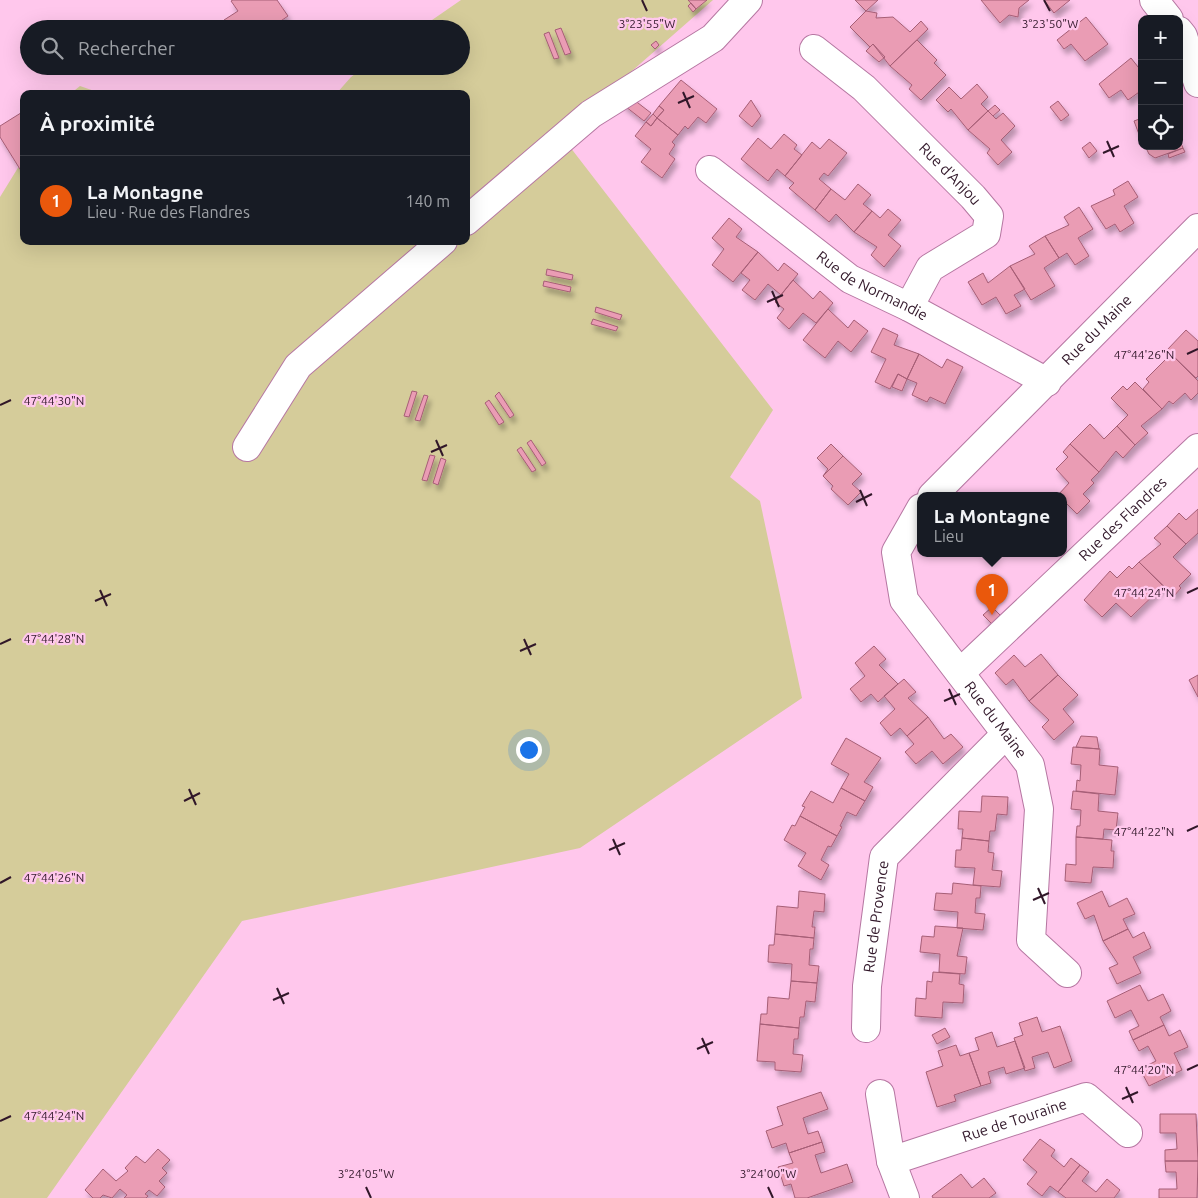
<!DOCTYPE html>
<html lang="fr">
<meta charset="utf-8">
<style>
:root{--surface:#171b24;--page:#20242c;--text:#f1f3f6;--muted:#9ea1a6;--line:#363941;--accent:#ea580c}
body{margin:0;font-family:Ubuntu,sans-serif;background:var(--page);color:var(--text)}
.controls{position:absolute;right:15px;top:15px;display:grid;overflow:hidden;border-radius:10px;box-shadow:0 5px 20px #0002}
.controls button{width:45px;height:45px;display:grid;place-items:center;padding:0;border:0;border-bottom:1px solid var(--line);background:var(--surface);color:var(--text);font:25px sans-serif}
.you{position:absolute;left:528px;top:749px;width:18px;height:18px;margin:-12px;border:4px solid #fff;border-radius:50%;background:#1a73e8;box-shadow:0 0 0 8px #1a73e833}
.badge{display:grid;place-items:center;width:32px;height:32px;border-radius:50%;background:var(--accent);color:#fff;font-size:16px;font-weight:700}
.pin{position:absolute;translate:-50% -41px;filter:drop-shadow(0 1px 2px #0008)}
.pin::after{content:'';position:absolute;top:26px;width:18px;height:15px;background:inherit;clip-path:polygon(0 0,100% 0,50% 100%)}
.popup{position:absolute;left:917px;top:492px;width:150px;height:65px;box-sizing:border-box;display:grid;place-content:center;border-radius:10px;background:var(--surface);filter:drop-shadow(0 1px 4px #0005);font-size:16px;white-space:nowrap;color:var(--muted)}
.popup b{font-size:19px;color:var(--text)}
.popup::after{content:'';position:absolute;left:50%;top:100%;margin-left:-10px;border:10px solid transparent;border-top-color:var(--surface)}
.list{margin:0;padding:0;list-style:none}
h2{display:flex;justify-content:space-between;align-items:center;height:65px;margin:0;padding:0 20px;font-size:21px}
h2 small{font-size:16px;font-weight:400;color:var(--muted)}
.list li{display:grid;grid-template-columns:32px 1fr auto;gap:15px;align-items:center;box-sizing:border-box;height:90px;padding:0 20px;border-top:1px solid var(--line)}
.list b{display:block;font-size:19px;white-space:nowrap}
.list p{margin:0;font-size:16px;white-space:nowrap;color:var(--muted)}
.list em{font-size:16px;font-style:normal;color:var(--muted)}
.icon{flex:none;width:28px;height:28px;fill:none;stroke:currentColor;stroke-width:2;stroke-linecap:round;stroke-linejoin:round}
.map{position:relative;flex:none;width:1198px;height:1198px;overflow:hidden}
.search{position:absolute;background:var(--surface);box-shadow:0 5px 20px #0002;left:20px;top:20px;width:450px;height:55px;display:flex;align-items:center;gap:12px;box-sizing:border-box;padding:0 18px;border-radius:28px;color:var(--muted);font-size:19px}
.panel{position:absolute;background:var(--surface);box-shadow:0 5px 20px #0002;left:20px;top:90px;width:450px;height:155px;border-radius:10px}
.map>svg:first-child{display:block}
.green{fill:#d5cc9a}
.building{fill:#ea9cb4;stroke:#a65e76;filter:url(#shadow)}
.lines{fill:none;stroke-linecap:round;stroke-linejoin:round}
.minor-casing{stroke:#b677a2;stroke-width:30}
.minor{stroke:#fff;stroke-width:28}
.ticks{fill:none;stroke:#311729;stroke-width:2}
.labels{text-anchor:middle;stroke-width:4.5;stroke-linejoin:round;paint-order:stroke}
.street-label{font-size:15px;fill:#311729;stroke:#ffc7ec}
.ticks-label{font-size:12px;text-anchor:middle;fill:#311729;stroke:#ffc7ec;stroke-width:4.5;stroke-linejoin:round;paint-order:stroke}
</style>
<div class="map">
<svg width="1198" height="1198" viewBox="0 0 1198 1198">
<defs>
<filter id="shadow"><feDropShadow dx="3" dy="5.5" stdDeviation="2.5" flood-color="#0004"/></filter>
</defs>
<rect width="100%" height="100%" fill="#ffc7ec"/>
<path class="green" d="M461,0H713L560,134L773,410L730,477L760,501L802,698L580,848L242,921L47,1198H0V197L24,158V241H466V94H336L351,77L366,66H461V29H419Z
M80,86L103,94H70Z"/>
<path class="building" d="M233,0H277L288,16L269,29H230L224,20L238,11L231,1Z
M688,0H707L696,9Z
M855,0H878L866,11Z
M981,0H1029L1019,8L1018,17L1009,15L1000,23Z
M1044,0H1070L1054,13Z
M691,3L696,9L693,12L688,6Z
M866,11L877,13L876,18L893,17L910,32L921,21L928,29L890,66L873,44L870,47L850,27Z
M1086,17L1108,44L1085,61L1071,44L1064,49L1057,40Z
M561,28L571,53L565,55L555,30Z
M549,32L559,58L554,59L544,34Z
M917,40L937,60L934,63L946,75L921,100L909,89L912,85L890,66Z
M656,41L659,45L655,49L651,45Z
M873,44L885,57L879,62L866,51Z
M1131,58L1142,72V90L1128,100L1121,90L1109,98L1099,84Z
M681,80L717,109L706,123L698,117L688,129L685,126L678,135L657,118L664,110L659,106Z
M977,84L988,97L981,104L988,111L968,130L951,109L948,112L936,100L949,87L961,99Z
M629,96L651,113L644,121L621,103Z
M751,100L761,116L752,127L739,116Z
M1058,101L1069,115L1061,121L1050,107Z
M995,105L1000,110L993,116L988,111Z
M659,106L664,110L657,118L653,114Z
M24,111V174H23L0,137V126Z
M988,111L996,119L1003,113L1015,126L1001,140L1012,152L998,165L987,153L990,149L968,130Z
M653,114L657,118L651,126L646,122Z
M657,118L678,135L672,142L675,145L669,154L675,159L662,178L641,162L651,149L635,136L646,122L651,126Z
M1142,118V136L1140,137L1134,121Z
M784,134L797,145L794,149L802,155L785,176L777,169L768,181L741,159L758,138L771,149Z
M1179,138L1183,148L1155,158L1149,154L1145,146H1179Z
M829,139L847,153L828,176L824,173L819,179L831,189L815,210L789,188L794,183L785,176L812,142L820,149Z
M1090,142L1097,151L1089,158L1082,148Z
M1183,148L1185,152L1169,158L1168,154Z
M1128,181L1138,197L1124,206L1134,223L1120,232L1115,224L1106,229L1091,206L1115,195L1113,190Z
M858,184L871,195L863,204L872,211L854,232L836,214L829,222L815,210L831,189L845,200Z
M1079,207L1093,229L1078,238L1089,256L1075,265L1067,253L1059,258L1045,236L1069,225L1064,217Z
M888,209L901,220L888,235L901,246L884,267L871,255L877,247L854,232L872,211L880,218Z
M729,218L742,229L736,237L758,252L733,282L712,265L724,249L712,238Z
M1045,236L1059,258L1044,268L1055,286L1031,300L1010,266L1035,254L1029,246Z
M758,252L778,271L784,263L798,274L781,295L768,284L755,300L742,290L750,280L741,273Z
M1010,266L1025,289L1014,295L1021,306L1006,314L996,297L982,305L968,282L983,273L988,283Z
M547,269L573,275L572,280L546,275Z
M793,280L813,299L820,291L833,303L816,323L803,313L789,329L777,318L784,309L775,302Z
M544,281L571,287L570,292L543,286Z
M596,307L622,315L620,320L595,312Z
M828,309L848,328L854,320L868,331L851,352L838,341L825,358L803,340Z
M593,319L618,327L616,331L591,324Z
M883,328L898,335L894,345L919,354L907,379L898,374L890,389L875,382L886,359L871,352Z
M1186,330L1198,341V376L1196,378L1167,350Z
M919,354L942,368L947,359L963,367L945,404L930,397L927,402L912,395L917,383L907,379Z
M1171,354L1198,381V393L1191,400L1185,393L1173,404L1169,401L1162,409L1143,389L1149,382L1146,379Z
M898,374L907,379L902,391L892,387Z
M1135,382L1162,409L1141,426L1148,433L1135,445L1117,426L1128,415L1111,398L1123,386L1127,390Z
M412,391L417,392L409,417L404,416Z
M499,392L514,415L510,418L495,396Z
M424,395L428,396L420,421L415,420Z
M489,400L504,422L499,425L485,403Z
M1090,424L1104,439L1117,426L1135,445L1123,458L1116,451L1099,472L1070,444Z
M531,440L546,463L542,466L527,443Z
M831,444L843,456L823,476L828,469L817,458Z
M1070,444L1099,472L1091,480L1094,483L1083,494L1090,501L1077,514L1063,500V496L1058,495L1069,483L1056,469L1068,457L1063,452Z
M521,447L536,470L532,472L517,450Z
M430,455L435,456L427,481L422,480Z
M843,456L862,474L852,484L861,492L848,505L831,489L833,486L823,476Z
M441,458L446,460L438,485L433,483Z
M1198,509V533L1186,544L1167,526L1179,513L1186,520Z
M1167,526L1186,544L1173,557L1191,574L1179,586L1181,588L1174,596L1139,562L1161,544L1154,538Z
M1139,562L1163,586L1131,617L1116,603L1102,617L1084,600L1110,571L1117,578L1129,566L1132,569Z
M992,607L1000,615L992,624L983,615Z
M874,646L886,659L879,665L898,684L878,702L871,694L861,702L850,689L865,676L855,663Z
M1041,654L1058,675L1029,701L1013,679L1006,685L995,673L1014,655L1025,667Z
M1058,675L1078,695L1063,709L1074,722L1054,740L1042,727L1049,720L1029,701Z
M1198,675V697L1189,680Z
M904,679L916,692L908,698L928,717L907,736L900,728L891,736L880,723L895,709L884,696Z
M928,717L944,739L951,734L963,747L943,764L932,751L916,764L905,752L914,744L907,736Z
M1081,736L1097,737L1099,749L1076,747Z
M846,738L881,758L864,782L873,787L865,801L841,788L849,774L831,764Z
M1073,747L1100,749L1099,765L1118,767L1115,795L1076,791L1077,780L1080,781L1081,765L1071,764Z
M841,788L865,801L856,816L847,812L840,826L842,827L837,836L800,816L805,807L802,806L811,791L833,803Z
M1073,791L1099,794L1098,811L1118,813L1116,830L1104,829L1103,839L1076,837L1077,826H1080L1081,810L1071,809Z
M982,796L1008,797L1007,815L997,814L995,831H990L989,841L962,838L963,829H958L959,811L981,812Z
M800,816L837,836L831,847L828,846L821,860L829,865L821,880L798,866L806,853L784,840L792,825L795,826Z
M1076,837L1112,840L1111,851H1114L1113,868L1093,867L1091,883L1065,881L1066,864L1076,865Z
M962,838L989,841L988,852L994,853L992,870L1002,871L1000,887L973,885L975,868L955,867L956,850H961Z
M953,883L981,886L980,898H976L975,913L985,914L983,930L957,928L958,912L934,910L936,893L952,894Z
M799,891L825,894L824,912L814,911L812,927H815L814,938L775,934L777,906L798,908Z
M1102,891L1109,907L1127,898L1135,914L1123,919L1128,929L1103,941L1094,915L1085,919L1077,903Z
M935,926L963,928L957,956L967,957L965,974L939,972L940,954L920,952L922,936L934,937Z
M1128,929L1133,938L1144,932L1151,948L1133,957L1141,973L1117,984L1109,968L1118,964L1103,941Z
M775,934L814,938L813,949H810L809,965L819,966L817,983L791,981L792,964L768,962L769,945H774Z
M933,972L960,974L959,984L964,985L963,1003L943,1002L942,1018L915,1016L916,998L926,999L927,981L932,982Z
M791,981L817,983L815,1002L806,1001L804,1017H800L799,1028L760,1024L761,1014H767L768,997L789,999Z
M1140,985L1148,1001L1163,994L1171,1011L1160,1017L1164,1025L1133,1040L1129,1031L1139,1026L1131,1010L1115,1018L1107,1001Z
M1037,1017L1042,1032L1060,1026L1072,1061L1054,1068L1048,1052L1032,1057L1035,1068L1025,1071L1014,1038L1023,1035L1019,1023Z
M760,1024L799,1028L798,1039H794L793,1054L803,1055L801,1072L775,1070V1062L757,1061Z
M1164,1025L1169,1036L1180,1030L1188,1047L1174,1053L1182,1070L1149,1086L1140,1069L1156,1061L1148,1046L1139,1051L1133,1040Z
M945,1028L950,1037L937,1044L932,1035Z
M992,1032L997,1047L1015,1041L1025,1068L1006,1074L1004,1067L988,1072L991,1083L981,1086L969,1053L979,1050L975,1038Z
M956,1045L960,1056L969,1053L981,1086L954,1095L956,1101L937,1107L926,1072L943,1066L938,1051Z
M821,1092L828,1109L803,1118L808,1134L818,1131L822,1142L789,1153L786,1143L772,1148L766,1131L783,1125L777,1107Z
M1160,1114H1196L1198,1161H1165V1150L1177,1149L1176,1133H1160Z
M1040,1139L1055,1150L1051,1156L1064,1167L1071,1158L1080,1165L1058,1192L1050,1186L1042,1196L1027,1184L1037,1172L1023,1160Z
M822,1142L825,1152L815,1155L821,1173L847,1164L853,1182L807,1198H795L791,1184L784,1186L778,1167L793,1163L789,1153Z
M158,1149L170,1160L162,1168L167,1173L159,1181L165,1187L157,1196L149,1190L145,1194L148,1196L146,1198H124L127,1195L120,1189L112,1198L103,1195L100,1198H93L85,1190L103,1169L116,1181L128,1171L125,1168L136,1156L145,1163Z
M1165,1161H1198L1197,1198H1159V1189H1177L1176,1172H1166Z
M1080,1165L1089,1172L1082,1181L1096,1192L1107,1179L1120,1190L1114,1198H1066L1058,1192Z
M961,1174L972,1188L984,1178L996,1193L989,1198H933L932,1196Z"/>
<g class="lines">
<defs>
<g id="minor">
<path d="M1154,0L1169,19"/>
<path d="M1179,31L1183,36L1198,83"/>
<path id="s1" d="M814,49L864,88L973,197L989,216L986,234L930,268L909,307"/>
<path id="s2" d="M710,170L850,279L909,307L1047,382"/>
<path d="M466,221L591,114L713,38L748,0"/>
<path d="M247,447L298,366L443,241"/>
<path id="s3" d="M932,496L1198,228"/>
<path id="s4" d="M921,508L896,552L904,600L1030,765L1039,809L1031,940L1067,973"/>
<path id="s5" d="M960,673L1198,448"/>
<path id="s6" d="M866,1028L867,986L884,857L1006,734"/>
<path d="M880,1094L891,1161L905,1198"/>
<path id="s7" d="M891,1161L1086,1097L1128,1133"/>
</g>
</defs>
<use href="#minor" class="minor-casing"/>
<use href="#minor" class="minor"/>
</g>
<path class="ticks" d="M642,0L647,11M1044,0L1050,11M683,92L690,108M678,103L694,96M1107,141L1114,157M1103,153L1119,146M772,291L779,307M767,302L783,295M1187,354L1198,349M0,405L11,400M436,440L443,456M431,452L447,445M860,490L867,506M856,502L872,494M100,590L107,606M1187,593L1198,588M95,601L111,594M524,639L531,655M0,644L11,639M520,651L536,644M949,689L956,705M944,701L960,694M189,789L196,805M184,801L200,793M1187,831L1198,826M613,839L620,855M609,850L625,843M0,883L11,877M1038,888L1045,904M1033,900L1049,893M277,988L284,1004M273,1000L289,993M702,1038L709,1054M697,1049L713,1042M1187,1070L1198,1065M1126,1087L1133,1103M1122,1099L1138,1092M0,1121L11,1116M366,1187L371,1198M768,1187L773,1198"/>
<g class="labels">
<g class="street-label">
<text dy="5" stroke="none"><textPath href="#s1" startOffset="185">Rue d'Anjou</textPath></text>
<text dy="5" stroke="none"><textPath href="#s2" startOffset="200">Rue de Normandie</textPath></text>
<text dy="5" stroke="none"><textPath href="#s3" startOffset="234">Rue du Maine</textPath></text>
<text dy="5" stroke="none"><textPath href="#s5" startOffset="224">Rue des Flandres</textPath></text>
<text dy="5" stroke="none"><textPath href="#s4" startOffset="250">Rue du Maine</textPath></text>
<text dy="5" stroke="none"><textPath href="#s6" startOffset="112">Rue de Provence</textPath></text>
<text dy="5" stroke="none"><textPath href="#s7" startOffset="130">Rue de Touraine</textPath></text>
</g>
</g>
<g class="ticks-label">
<text x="1050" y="28">3°23'50"W</text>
<text x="647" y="28">3°23'55"W</text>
<text x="1144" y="359">47°44'26"N</text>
<text x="54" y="405">47°44'30"N</text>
<text x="1144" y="597">47°44'24"N</text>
<text x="54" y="643">47°44'28"N</text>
<text x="1144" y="836">47°44'22"N</text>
<text x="54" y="882">47°44'26"N</text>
<text x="1144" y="1074">47°44'20"N</text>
<text x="54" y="1120">47°44'24"N</text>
<text x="366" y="1178">3°24'05"W</text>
<text x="768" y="1178">3°24'00"W</text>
</g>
</svg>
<div class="controls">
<button>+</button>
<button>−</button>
<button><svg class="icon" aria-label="locate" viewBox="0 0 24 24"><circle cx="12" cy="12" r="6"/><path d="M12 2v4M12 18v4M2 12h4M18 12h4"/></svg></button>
</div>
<div class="you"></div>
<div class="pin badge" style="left:992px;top:615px">1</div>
<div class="popup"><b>La Montagne</b>Lieu</div>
<div class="search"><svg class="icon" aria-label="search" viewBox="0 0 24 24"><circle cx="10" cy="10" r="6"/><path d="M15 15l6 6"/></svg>Rechercher</div>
<section class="panel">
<h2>À proximité<small></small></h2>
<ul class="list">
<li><span class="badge">1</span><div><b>La Montagne</b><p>Lieu · Rue des Flandres</p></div><em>140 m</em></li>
</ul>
</section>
</div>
